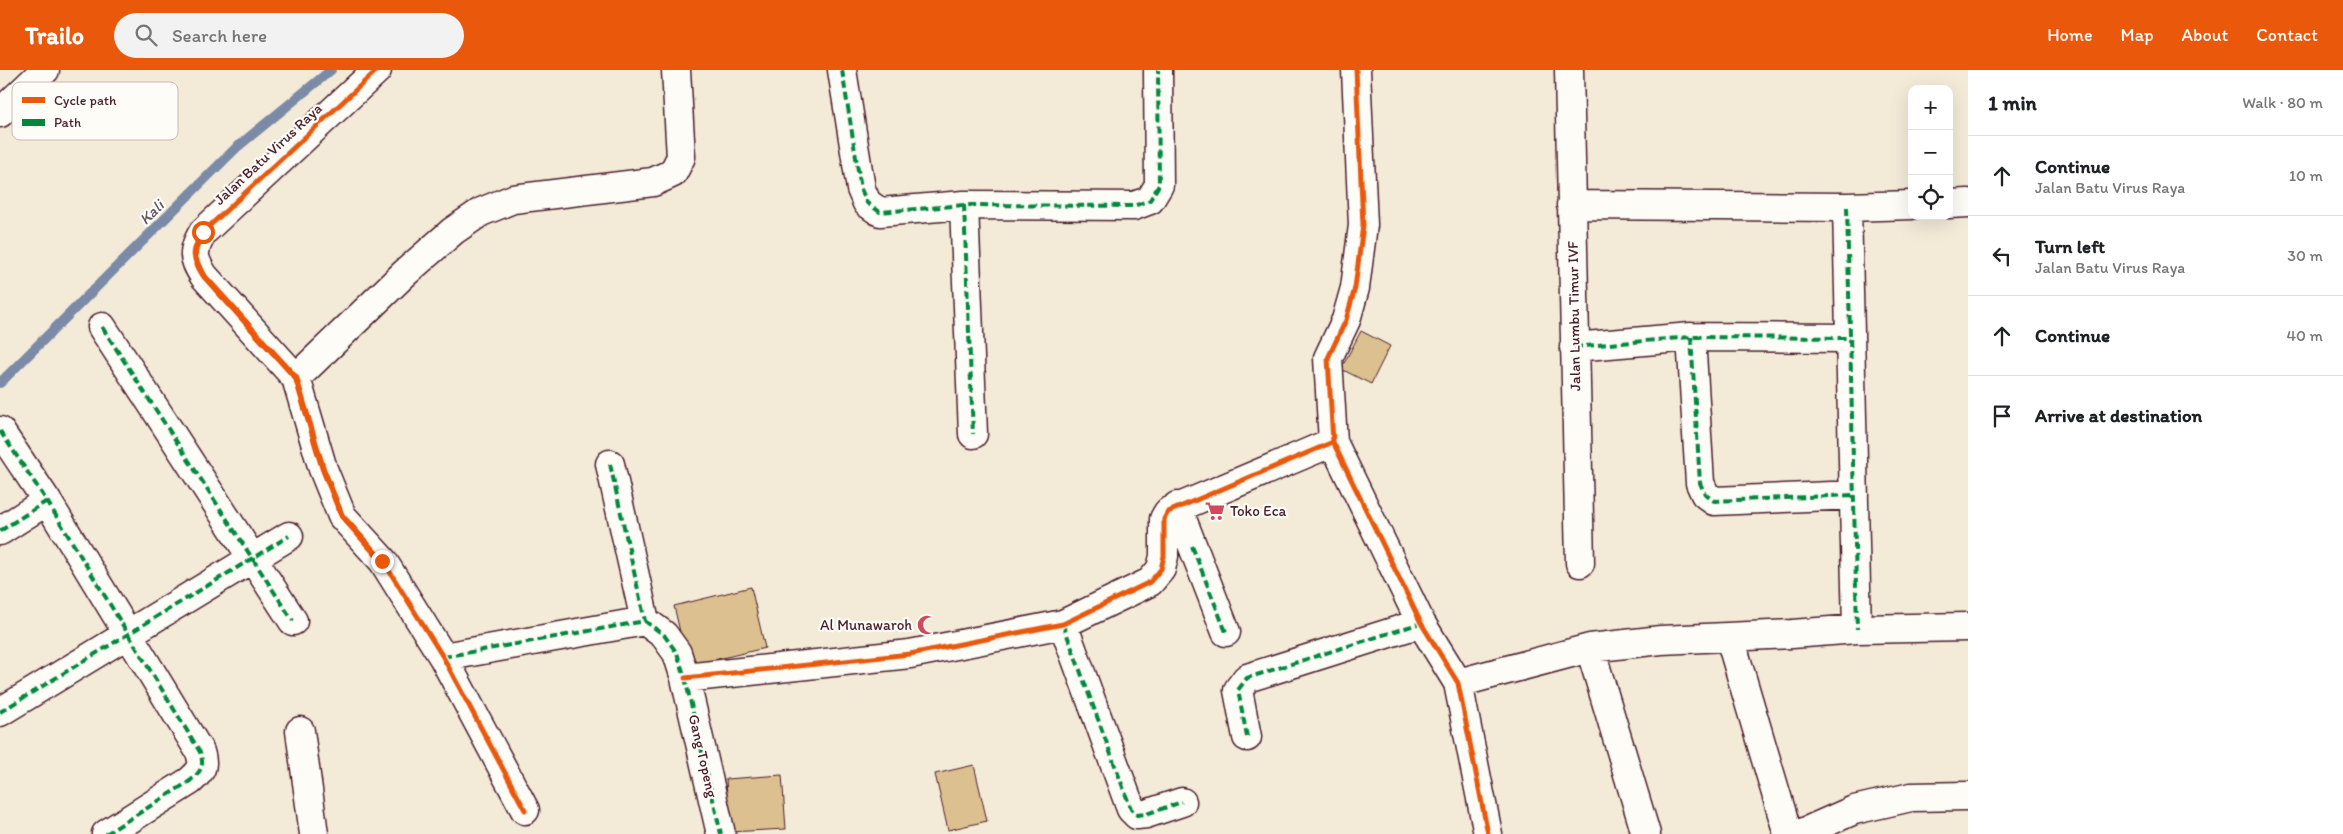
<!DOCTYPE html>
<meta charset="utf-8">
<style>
:root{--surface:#fff;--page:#f2f2f2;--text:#202124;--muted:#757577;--line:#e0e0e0;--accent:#ea580c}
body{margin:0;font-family:Itim,sans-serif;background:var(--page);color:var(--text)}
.controls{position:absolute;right:15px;top:15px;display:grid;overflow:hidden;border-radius:10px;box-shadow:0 5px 20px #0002}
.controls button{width:45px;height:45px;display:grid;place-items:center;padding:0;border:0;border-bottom:1px solid var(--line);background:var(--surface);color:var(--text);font:25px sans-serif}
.stop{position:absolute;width:15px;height:15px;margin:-11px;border:4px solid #ea580c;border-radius:50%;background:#fff}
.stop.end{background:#ea580c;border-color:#fff;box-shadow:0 1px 5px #0008}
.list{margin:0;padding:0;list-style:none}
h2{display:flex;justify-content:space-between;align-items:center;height:65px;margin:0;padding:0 20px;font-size:21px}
h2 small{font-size:16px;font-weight:400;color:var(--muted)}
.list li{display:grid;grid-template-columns:32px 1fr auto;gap:15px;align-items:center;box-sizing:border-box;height:80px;padding:0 20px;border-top:1px solid var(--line)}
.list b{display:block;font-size:19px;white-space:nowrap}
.list p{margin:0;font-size:16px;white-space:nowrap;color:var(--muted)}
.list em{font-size:16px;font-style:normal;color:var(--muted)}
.icon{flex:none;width:28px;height:28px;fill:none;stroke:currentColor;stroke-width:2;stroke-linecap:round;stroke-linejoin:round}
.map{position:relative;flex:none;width:1968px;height:764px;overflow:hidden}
header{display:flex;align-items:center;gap:30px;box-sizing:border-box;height:70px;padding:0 25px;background:var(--accent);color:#fff}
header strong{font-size:24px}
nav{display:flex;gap:28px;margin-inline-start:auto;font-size:18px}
.search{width:350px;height:45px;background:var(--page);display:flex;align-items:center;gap:12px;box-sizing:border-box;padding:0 18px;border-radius:28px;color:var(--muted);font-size:19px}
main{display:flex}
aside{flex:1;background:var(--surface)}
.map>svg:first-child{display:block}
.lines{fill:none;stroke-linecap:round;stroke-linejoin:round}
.stream{stroke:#7a8aa7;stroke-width:10}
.building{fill:#dcc090;stroke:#4a1f2b}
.minor-casing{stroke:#4a1f2b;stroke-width:31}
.minor{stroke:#fdfcf7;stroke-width:28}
.quiet{stroke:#00873e;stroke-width:4;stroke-dasharray:8 4;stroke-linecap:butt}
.cycleway-casing{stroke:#fdfcf7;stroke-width:8}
.cycleway{stroke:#e8590c;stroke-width:5}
.route{stroke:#ea580c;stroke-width:6}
.labels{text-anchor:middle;stroke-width:4.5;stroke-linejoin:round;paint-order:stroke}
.street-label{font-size:15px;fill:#4a1f2b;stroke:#fdfcf7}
.poi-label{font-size:15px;fill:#4a1f2b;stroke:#fdfcf7;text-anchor:start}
.water-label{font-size:16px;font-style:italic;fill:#625469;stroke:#fdfcf7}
.key{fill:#fdfcf7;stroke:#c7baba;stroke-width:1}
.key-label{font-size:14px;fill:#4a1f2b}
</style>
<header>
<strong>Trailo</strong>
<div class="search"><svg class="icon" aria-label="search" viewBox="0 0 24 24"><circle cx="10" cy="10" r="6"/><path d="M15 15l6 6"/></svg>Search here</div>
<nav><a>Home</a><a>Map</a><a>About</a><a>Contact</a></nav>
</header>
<main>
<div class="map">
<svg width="1968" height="764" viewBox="0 0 1968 764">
<rect width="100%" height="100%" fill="#f3ead8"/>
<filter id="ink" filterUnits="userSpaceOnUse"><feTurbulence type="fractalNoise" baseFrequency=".02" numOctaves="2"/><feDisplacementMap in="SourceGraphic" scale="10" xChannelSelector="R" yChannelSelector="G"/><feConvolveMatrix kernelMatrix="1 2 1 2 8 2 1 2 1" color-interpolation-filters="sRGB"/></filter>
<g filter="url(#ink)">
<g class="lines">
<path class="stream" d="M0,313L236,78L331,0"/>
</g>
<path class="building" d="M1361,261L1390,276L1371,314L1341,299Z
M751,517L765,578L688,596L674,536Z
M974,695L987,751L948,760L935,704Z
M782,705L786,759L729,762L726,709Z"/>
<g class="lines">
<defs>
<path id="minor" d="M377,0L203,162C192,182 192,187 204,206L296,308L323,399L342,446L383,491L443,587L525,740
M842,0L861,119L867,133L880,142L964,135L1134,136L1150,130L1159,115L1158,0
M1356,0L1363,155L1355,218L1346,250L1328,288L1333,372L1421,553L1458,613L1488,764
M1569,0L1580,493
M0,43L45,0
M1949,134L1968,133
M964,135L973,364
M1571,135L1847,137L1912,135
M1847,137L1857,559
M102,257L293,551
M1691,267L1700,413L1705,424L1714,431L1854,425
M1574,277L1691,267L1850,268
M296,308L405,203L453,161L481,142L513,129L653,112L673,103L681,87L676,0
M0,361L47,431L200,682C205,697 201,701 190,711L106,764
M610,394L645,551
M1177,436L1226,562
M0,461L47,431
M1063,554L1131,739L1137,745L1146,744L1182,732
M1730,568L1788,764
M1590,578L1646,764
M443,587L645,551L664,565L677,583L685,608L721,764
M685,608L910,584L1063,554L1150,512L1161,499L1164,486V449L1168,442L1333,372
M1458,613L1590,578L1661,570L1792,564L1857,559L1968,557
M0,642L289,466
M300,661L314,764
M1247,667L1238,620L1247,608L1421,553
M1800,764L1854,740L1911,727L1968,726"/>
</defs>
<use href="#minor" class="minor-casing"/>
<use href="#minor" class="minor"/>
<path class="quiet" d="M842,0L861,119L867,133L880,142L964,135L1134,136L1150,130L1159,115L1158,0
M964,135L973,364
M1847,137L1857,559
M102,257L293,551
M1691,267L1700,413L1705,424L1714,431L1854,425
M1574,277L1691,267L1850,268
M0,361L47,431L200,682C205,697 201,701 190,711L106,764
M610,394L645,551
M0,461L47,431
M1192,476L1226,562
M1063,554L1131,739L1137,745L1146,744L1182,732
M443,587L645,551L664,565L677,583L685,608L721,764
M0,642L289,466
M1247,667L1238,620L1247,608L1421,553"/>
<defs>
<path id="cycleway" d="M377,0L203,162C192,182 192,187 204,206L296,308L323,399L342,446L383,491L443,587L525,740
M1356,0L1363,155L1355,218L1346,250L1328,288L1333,372L1421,553L1458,613L1488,764
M685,608L910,584L1063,554L1150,512L1161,499L1164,486V449L1168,442L1333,372"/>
</defs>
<use href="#cycleway" class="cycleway-casing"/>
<use href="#cycleway" class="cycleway"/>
</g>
</g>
<g class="lines" filter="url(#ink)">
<path class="route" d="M203,162C192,182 192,187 204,206L296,308L323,399L342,446L382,491"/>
</g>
<defs>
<symbol id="supermarket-bare" viewBox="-9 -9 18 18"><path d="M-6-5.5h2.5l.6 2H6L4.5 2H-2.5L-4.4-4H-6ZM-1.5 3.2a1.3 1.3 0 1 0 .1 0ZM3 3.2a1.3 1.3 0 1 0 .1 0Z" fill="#d1495b" stroke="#fdfcf7" stroke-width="2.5" paint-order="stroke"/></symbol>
<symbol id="mosque-bare" viewBox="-9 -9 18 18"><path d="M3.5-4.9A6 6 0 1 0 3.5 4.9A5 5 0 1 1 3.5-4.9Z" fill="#d1495b" stroke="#fdfcf7" stroke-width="2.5" paint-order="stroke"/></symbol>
</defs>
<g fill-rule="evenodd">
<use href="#supermarket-bare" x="1201" y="427" width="28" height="28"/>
<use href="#mosque-bare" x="913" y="541" width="28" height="28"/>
</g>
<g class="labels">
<g class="street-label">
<text transform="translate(268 84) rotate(-43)" y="5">Jalan Batu Virus Raya</text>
<text transform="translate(1574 246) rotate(-91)" y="5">Jalan Lumbu Timur IVF</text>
<text transform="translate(703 686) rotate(77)" y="5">Gang Topeng</text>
</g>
<g class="poi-label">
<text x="1230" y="446">Toko Eca</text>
<text x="912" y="560" text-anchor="end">Al Munawaroh</text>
</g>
<g class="water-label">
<text transform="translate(151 142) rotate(-45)" y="6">Kali</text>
</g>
</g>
<rect x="12" y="12" width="166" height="58" rx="8" class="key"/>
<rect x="22" y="27" width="23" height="6" fill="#e8590c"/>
<rect x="22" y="49" width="23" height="7" fill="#00873e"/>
<g class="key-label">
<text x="54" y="35">Cycle path</text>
<text x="54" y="57">Path</text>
</g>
</svg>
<div class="controls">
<button>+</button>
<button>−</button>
<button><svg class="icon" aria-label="locate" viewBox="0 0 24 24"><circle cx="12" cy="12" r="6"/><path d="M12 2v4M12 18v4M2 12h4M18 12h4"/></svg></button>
</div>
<div class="stop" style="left:203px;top:162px"></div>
<div class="stop end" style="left:382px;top:491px"></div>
</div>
<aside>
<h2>1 min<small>Walk · 80 m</small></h2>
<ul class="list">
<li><svg class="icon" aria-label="ahead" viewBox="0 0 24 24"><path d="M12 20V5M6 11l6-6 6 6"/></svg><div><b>Continue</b><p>Jalan Batu Virus Raya</p></div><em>10 m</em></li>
<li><svg class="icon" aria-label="left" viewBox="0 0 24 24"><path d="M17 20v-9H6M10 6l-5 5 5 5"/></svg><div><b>Turn left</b><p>Jalan Batu Virus Raya</p></div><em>30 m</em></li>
<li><svg class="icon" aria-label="ahead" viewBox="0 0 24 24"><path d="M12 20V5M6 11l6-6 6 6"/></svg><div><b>Continue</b></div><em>40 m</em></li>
<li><svg class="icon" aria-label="arrive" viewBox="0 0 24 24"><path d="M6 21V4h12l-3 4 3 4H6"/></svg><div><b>Arrive at destination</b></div></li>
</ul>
</aside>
</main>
